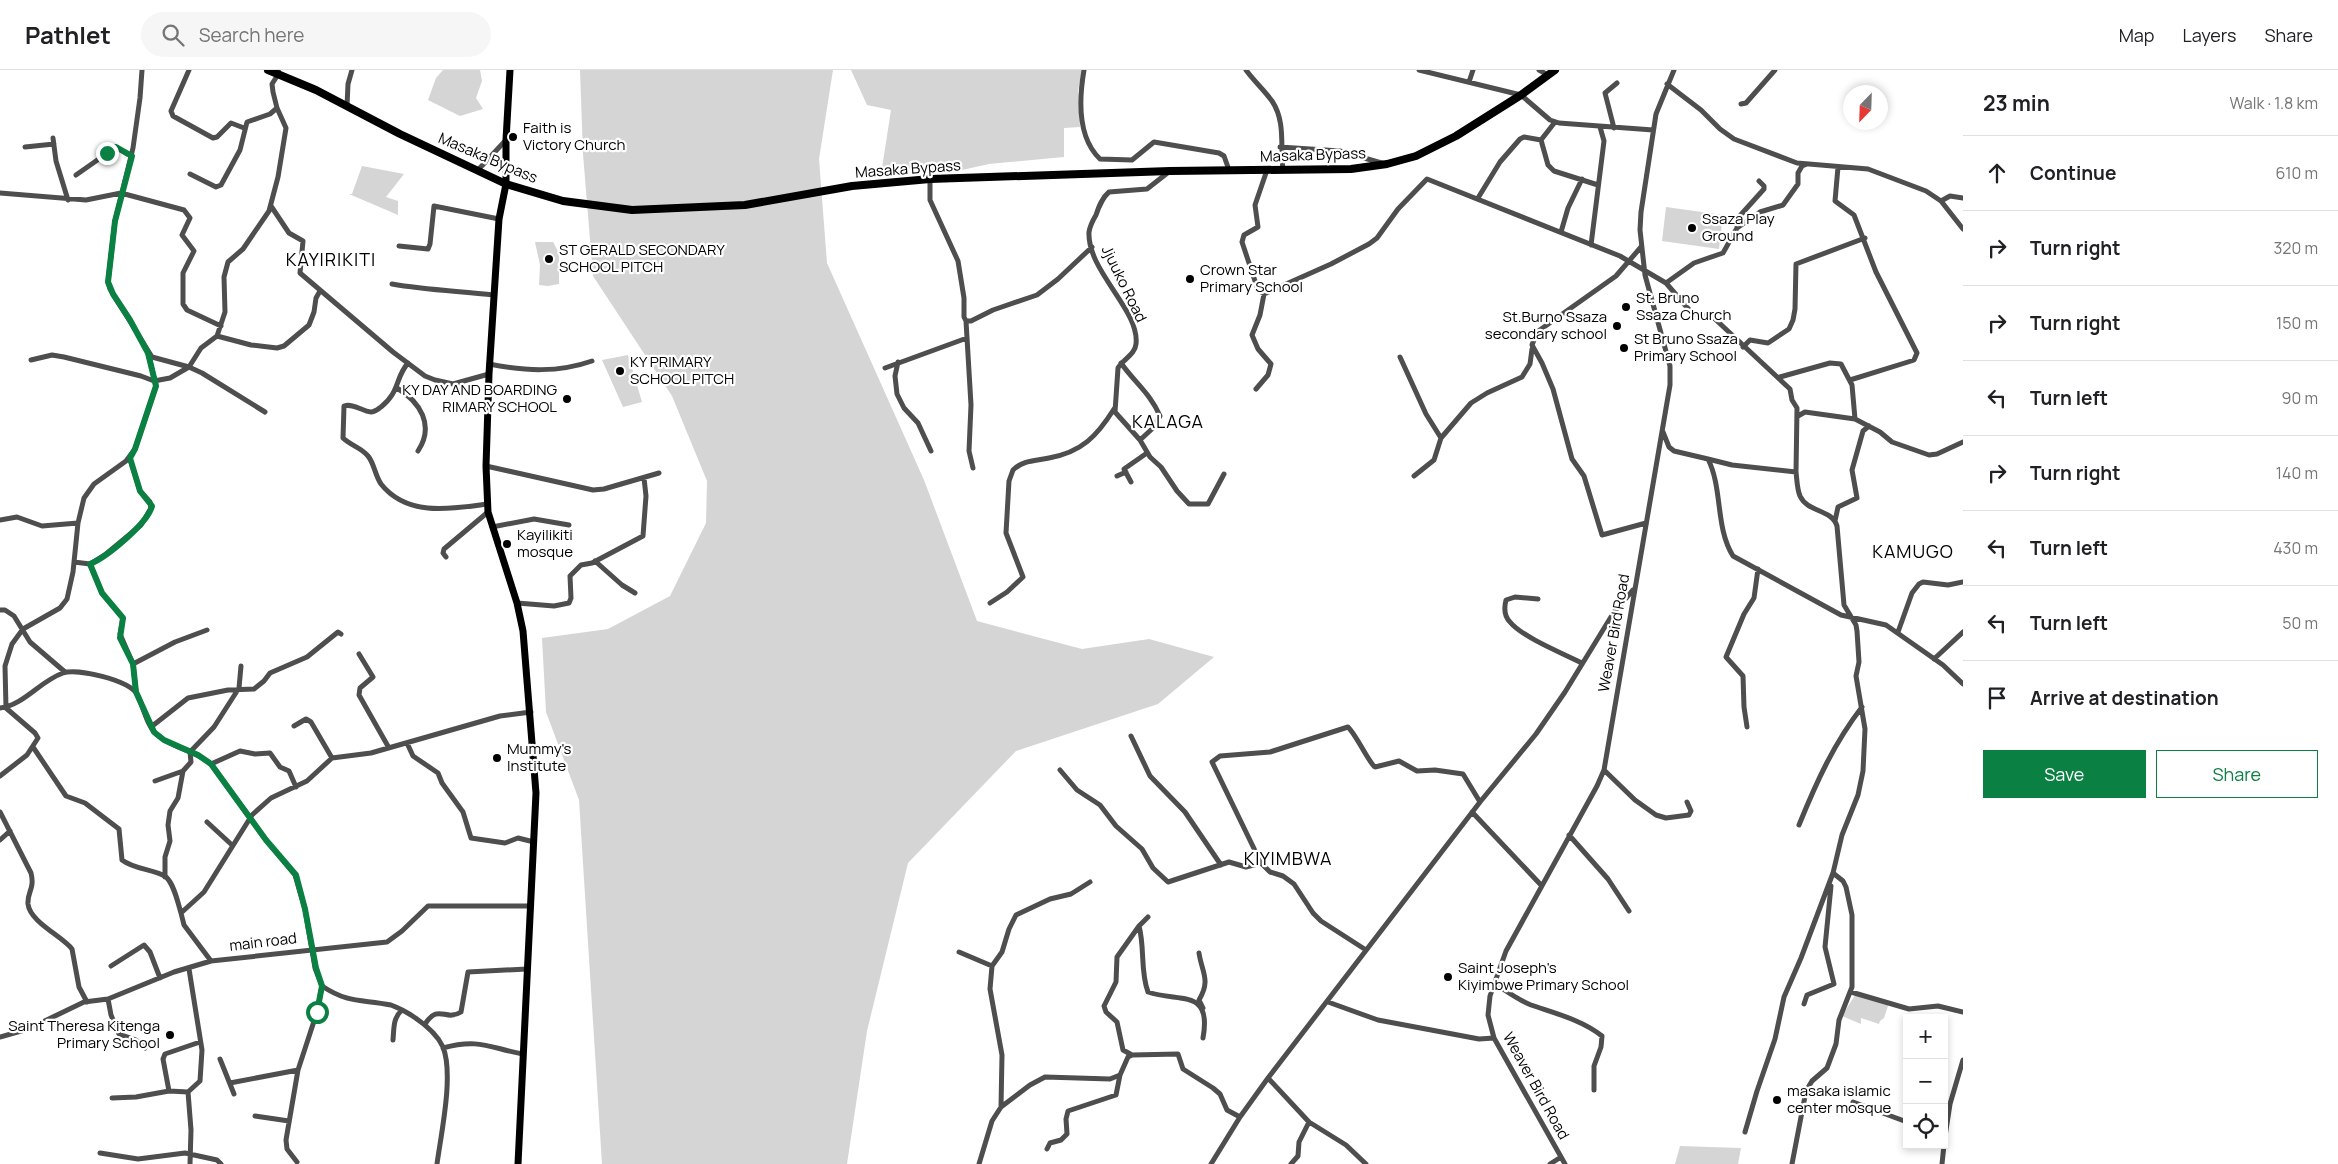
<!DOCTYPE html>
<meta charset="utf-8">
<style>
:root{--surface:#fff;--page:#f6f6f6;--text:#202124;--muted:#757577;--line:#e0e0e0;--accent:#0b8043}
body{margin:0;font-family:Manrope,sans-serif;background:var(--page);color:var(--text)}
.controls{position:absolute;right:15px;bottom:15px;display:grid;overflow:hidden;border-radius:0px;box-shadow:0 2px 8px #0003}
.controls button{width:45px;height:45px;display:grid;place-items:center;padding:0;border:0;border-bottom:1px solid var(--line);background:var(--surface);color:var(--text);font:25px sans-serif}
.compass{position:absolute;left:1843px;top:15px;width:45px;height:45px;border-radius:50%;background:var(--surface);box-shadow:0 2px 8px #0003;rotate:203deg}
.stop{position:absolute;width:15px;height:15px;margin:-11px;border:4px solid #0b8043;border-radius:50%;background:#fff}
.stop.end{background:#0b8043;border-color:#fff;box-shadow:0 1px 5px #0008}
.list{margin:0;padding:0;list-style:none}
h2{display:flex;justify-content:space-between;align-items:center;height:65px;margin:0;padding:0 20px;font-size:21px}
h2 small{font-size:16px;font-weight:400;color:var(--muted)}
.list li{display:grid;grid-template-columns:32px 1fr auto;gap:15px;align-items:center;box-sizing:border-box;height:75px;padding:0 20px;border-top:1px solid var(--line)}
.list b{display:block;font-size:19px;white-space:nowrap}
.list em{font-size:16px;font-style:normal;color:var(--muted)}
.actions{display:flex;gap:10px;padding:15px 20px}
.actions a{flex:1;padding:11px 0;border:1px solid var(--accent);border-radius:0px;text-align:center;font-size:18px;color:var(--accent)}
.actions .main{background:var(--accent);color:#fff}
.icon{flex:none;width:28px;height:28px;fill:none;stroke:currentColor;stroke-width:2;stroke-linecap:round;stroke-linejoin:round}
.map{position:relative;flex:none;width:1963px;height:1094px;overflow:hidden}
header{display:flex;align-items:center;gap:30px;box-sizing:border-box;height:70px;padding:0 25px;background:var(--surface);border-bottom:1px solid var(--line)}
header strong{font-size:24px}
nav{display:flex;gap:28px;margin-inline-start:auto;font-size:18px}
.search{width:350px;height:45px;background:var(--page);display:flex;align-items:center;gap:12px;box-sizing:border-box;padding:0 18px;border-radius:28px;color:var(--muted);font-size:19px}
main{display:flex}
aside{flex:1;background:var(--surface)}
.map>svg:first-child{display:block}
.green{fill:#d5d5d5}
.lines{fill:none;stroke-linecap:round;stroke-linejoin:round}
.minor{stroke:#4e4e4e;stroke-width:5}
.major{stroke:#000;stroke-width:7}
.highway{stroke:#000;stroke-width:8}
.route{stroke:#0b8043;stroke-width:6}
.poi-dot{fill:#000;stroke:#fff;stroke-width:2}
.labels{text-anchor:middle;stroke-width:4.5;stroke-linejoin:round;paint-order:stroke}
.poi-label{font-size:15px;fill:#000;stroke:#fff;text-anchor:start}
.street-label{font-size:15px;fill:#000;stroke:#fff}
.quarter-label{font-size:18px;letter-spacing:1px;fill:#000;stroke:#fff}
</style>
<header>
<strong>Pathlet</strong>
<div class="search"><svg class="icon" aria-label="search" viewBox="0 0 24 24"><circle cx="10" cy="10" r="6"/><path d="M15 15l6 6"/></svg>Search here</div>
<nav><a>Map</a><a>Layers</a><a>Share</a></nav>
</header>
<main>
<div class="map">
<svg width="1963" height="1094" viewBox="0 0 1963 1094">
<rect width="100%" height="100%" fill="#fff"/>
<path class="green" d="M443,0H480L482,11L476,28L483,39L460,46L428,30L436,8Z
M580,0H833L819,89L827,193L924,410L977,551L1082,579L1149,569L1214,587L1158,634L1016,681L908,793L867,961L847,1094H602L579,730L546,642L542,568L608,559L670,526L706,453L707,411L672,326L593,206L583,84Z
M851,0H1082L1078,21L1080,57L1064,58V87L989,94L962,100L882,98L891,40L867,35Z
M362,96L404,104L386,127L398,131V145L349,124H352Z
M1666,137L1723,145L1719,179L1662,171Z
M535,172H553L559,183V214L548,216L539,215L540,195Z
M628,285L642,332L623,337L602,290Z
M1857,922L1889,933L1884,948L1880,951L1879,954L1861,948V954L1842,946Z
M1680,1076L1741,1078L1738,1094H1675Z"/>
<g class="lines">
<path class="minor" d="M142,0L140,28L133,78L115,151L108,212L110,219L152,287L189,297L202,303L265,342
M189,0L171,41L173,46L213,68L217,67L231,53L244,58
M1084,0C1079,29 1077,67 1100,89L1132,90L1154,72L1219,83L1224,86L1229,100
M1246,0C1254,11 1264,20 1272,31C1286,52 1280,77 1283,100
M1419,0L1521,25L1550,50L1559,53L1653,60
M1539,0L1548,5
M1469,12L1473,0
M1667,14L1701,40L1720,59L1734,69L1797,93L1868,99L1926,121L1941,131L1963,159
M1741,34L1746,33L1775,0
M347,36L348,14L352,0
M1555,52L1541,70L1548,95L1554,101L1598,115
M1614,58L1605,23L1617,13
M53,68L56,91L68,130
M25,77L54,74
M1280,77L1340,81L1385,94
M1838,97L1835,131L1854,145L1876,202L1917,283L1914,290L1908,292L1850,310
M1267,100L1255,135L1258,157L1244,165L1242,172L1258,220L1264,224L1331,194L1369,174L1377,168L1398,139L1427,109L1620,186L1666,213L1691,242L1699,245L1710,246L1715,249L1790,319L1792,330L1797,338L1796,402L1732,395L1708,389
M477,101L506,70
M1170,101L1147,119L1109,122C1102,128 1099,136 1096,145C1093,150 1090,156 1089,162C1087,201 1140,240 1136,274C1135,285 1123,289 1118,298L1115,342L1140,370L1150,387L1161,397L1177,421L1189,434H1208L1224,404
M190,104L216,117L221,115L240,80L247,52L270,44L277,38
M76,105L116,77L127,84
M930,109V130L958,191L964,228V247L966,251H971L993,240L1037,225L1058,209L1092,177
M0,123L86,130L121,123L184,140L190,148L182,165L194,181L183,203V234L187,240L221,256
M1478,128L1500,92L1520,69L1524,67L1541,70
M1941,131L1950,126L1963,128
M271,136L289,163L303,171L300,203L393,282L425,306L435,310L453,314L489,304
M1737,158L1760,142L1783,135L1798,114V103L1802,96L1807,94
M1561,162L1568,138L1582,109
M1591,175L1604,71L1600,57
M399,176L428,179L430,174L434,136L499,149
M1641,177L1616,206L1537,262L1532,275L1542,293L1553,319L1572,389L1584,406L1602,465L1646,453
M1666,213L1694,193L1723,183L1737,158V149L1764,119V116L1759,111
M392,214C426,220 459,221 494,225
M966,251L971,335L969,381L973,398
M217,266L251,275L277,278L284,276L309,255L314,242L316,228L320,221
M1743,277L1750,270L1768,273L1789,259L1793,250L1795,239L1796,194L1865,168
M1400,287L1426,344L1441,368
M31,290L52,285L64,287L141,306L154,311L170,308L189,297L201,278L217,266L225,242L224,207L228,192L243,179L269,141L278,107L286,58L277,38L273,22L272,14L279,3L278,0
M898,292L895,306L897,324L904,338L918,353L931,381
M408,293C395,308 400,322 381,337C378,339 375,342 371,342C362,341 353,333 344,336L343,368C350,375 362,378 368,386C374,393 375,405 381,414C407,447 451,439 487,434
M1121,293C1135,313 1150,323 1160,346L1153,358L1140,370
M489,294C525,301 558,303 592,291
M885,298L967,268
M1780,307L1830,293L1841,294L1852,315L1855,349
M397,318C420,332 435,355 418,381
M1256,319L1268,305L1271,294L1258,279L1252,265L1260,245L1264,224
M1798,346L1805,342L1855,349L1880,362L1892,372L1929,385L1937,384L1963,372
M1663,362L1669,377L1674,381L1708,389C1723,419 1715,457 1733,486L1841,545L1886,555L1943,595L1963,614
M486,396L593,420L604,419L659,403
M1117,406L1126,402
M1414,406L1434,390L1441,368L1471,333L1487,323L1522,307L1530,294L1532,279
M1131,412L1124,399L1147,383
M0,450L17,447L42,456L78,453
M1835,451L1838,437L1857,428L1852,400L1863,361L1869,356
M492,457L534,449L569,455
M446,487L443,483L444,479L488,442
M595,491L622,515L635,523
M74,492L90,494L106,484L141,455L151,438L150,432L140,421L130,389
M90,494L102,523L123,548L120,564L133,594L136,622
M1538,529L1515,527L1506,530C1504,538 1504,546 1510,552C1522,567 1564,584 1582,593
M517,533L554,536L569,533L571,528L570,506L581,495L592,493L643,466L646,426L644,408
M990,533L1007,522L1023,507L1006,463L1009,411L1013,400C1023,390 1035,391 1049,388C1082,382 1097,366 1114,339
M0,540H5L14,546L30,572L65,602
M1898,562L1912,523L1919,514L1923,512L1948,515L1963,512
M359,584L373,607L360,618L359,625L389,678
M1934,589L1963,562
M133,594L175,572L207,560
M0,638C24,635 40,611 63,603C78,598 128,610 137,624C144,637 146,655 157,665C173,679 195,680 211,694L266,770L295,805L305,839L315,898L322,916C349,934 362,929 391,935C399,938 407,942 414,947C426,955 437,964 443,977C454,1005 441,1064 437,1094
M294,656L306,649L311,652L332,688
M151,657L188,628L228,620L254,619L264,611L270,603L307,587L338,562L341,564
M1747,657L1744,637L1743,606L1726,587L1744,544L1754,528L1758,499
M1131,666L1150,706L1185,742L1221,795
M407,673L413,686L438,703L442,713L463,742L471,768L505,773L518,768L534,772
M33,677L66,726L85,733L119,759L122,790C135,800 155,799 166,807C174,814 178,833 181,843
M211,694L240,681L255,684L270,683L280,697L289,701L296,717
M1060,700L1077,720L1100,735L1116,756L1142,779L1153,798L1168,812L1229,792L1246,797L1261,793L1270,802L1283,806L1294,814L1313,843L1321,851L1366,880
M1604,700L1635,730L1656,745L1666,748L1689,745L1691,741L1687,732
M0,706L27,685L38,668L35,663L6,638L5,596L12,574L23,559L60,538L67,529L73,502L78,453L84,428L94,414L126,391L135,379L156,316L148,283
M155,711L183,701
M0,742L31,803C35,819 27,822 28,834C30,852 62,866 72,879L79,917L87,932
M1472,742L1541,815
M207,752L232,775
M1799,755C1816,713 1834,673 1862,637
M1569,765L1608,809L1629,841
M0,770L10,761
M1261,793L1212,692L1220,686L1270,682L1348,657C1357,666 1369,693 1375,697L1399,691L1417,701L1435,700L1463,704L1480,732
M165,807V787L170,771L168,755L170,741L178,728L183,701L191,692L190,682L214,657L239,618L241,596
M1148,847L1139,856C1145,878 1140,901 1148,922C1180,933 1212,918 1203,968
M1139,856L1117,887L1116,912L1104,936L1106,942L1117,952L1123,980L1132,985L1178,984L1183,999L1213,1018L1220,1024L1227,1040L1240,1047
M959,882L992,896L1002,882L1009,859L1016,845L1050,829L1071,824L1090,812
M1199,883C1202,903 1211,910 1199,930L1203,938
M211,891L184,855L181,843L204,822L252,745L271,728L307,711L332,688L371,683L500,646L531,642
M111,896L144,875L150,882L160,908
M992,896L990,919L1002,985L1001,1037
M1494,913C1506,921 1518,930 1531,935C1554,943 1582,950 1602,966L1601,977L1594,996V1020
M1851,922L1909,939L1938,936L1963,942
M108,929L111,945L119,964L136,970L145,978
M1328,932L1378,950L1479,969L1494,968
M1804,934L1807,925L1834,914L1825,877L1831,816
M425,954C439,933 445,952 461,942L468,902L527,899
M0,967L28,959L84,932L108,929L174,902L211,891L387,872L402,861L428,836H530
M393,970C394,958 393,948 402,940
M443,978C479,968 490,978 523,984
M220,989L234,1024
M1268,1008L1309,1052L1346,1075L1366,1094
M230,1013L298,1000
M169,1021L163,989L165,984L200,972
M188,1022L191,1060L190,1094
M112,1028L136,1027L169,1021L188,1022L200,1011L202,980L189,899
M1853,1032L1907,1052
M255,1046L289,1051
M1745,1062L1757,1021L1775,969L1784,927L1801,888L1833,803L1842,765L1858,725L1863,701L1865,659L1856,606L1859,592L1857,561L1856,555L1844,535L1837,456C1832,439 1808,443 1800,426C1797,419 1797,410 1796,402
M1944,1073L1950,1034L1963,990
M1047,1079L1050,1073L1061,1070L1067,1064L1066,1049L1068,1041L1116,1025L1120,1005
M100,1083L138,1089L185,1083L217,1090L221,1094
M297,1092L287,1079L286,1070L298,1000L317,942L322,916
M979,1094L992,1051L1001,1037L1030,1015L1045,1007L1110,1009L1120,1005L1128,987L1132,985
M1211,1094L1240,1047L1268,1008L1480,732L1536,664L1565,622L1614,542L1633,520
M1291,1094L1298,1086L1299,1072L1309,1052
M1550,1094L1561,1087
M1565,1094L1494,968L1488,945L1490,926L1506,881L1597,716L1604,700L1670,315V296L1645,205L1640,160L1641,142L1656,44L1674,0
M1792,1094L1806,1021L1812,1011L1827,998L1836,974L1839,950L1852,917V845L1846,817L1843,811L1833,803V805
M1942,1094L1944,1075"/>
<path class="major" d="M510,0L506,70V114L499,149L489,304L486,396L488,442L517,533L523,561L536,723L518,1094"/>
<path class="highway" d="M268,0L316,20L400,64L506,114L563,131L632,140L745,135L852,116L930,109L1170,101L1351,99L1387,94L1416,86L1456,66L1521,25L1555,0"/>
</g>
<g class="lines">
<path class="route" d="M107,83L116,77L132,86L115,151L108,212L113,224L130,250L148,283L156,316L135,379L130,388L140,421L152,436C148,453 107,487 90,494L102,523L123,548L120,568L133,594L136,622L154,662L164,670L198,685L211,694L266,770L296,805L305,839L316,898L322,916L317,942"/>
</g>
<g class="poi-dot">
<circle cx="513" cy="67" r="5"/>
<circle cx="1692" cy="158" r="5"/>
<circle cx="549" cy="189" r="5"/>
<circle cx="1190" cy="209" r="5"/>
<circle cx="1626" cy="237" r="5"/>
<circle cx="1617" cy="256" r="5"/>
<circle cx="1624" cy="278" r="5"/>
<circle cx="620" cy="301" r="5"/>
<circle cx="567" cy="329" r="5"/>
<circle cx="507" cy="474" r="5"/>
<circle cx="497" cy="688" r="5"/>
<circle cx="1448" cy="907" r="5"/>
<circle cx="170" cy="965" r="5"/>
<circle cx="1777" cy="1030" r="5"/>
</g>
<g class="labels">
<g class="poi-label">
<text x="523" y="63">Faith is<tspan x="523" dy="17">Victory Church</tspan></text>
<text x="1702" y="154">Ssaza Play<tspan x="1702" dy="17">Ground</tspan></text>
<text x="559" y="185">ST GERALD SECONDARY<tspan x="559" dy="17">SCHOOL PITCH</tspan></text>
<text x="1200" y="205">Crown Star<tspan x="1200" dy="17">Primary School</tspan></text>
<text x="1636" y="233">St. Bruno<tspan x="1636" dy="17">Ssaza Church</tspan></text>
<text x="1607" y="252" text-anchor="end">St.Burno Ssaza<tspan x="1607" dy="17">secondary school</tspan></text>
<text x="1634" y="274">St Bruno Ssaza<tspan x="1634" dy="17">Primary School</tspan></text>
<text x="630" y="297">KY PRIMARY<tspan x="630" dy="17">SCHOOL PITCH</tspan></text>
<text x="557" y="325" text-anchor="end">KY DAY AND BOARDING<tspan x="557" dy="17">RIMARY SCHOOL</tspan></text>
<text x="517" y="470">Kayilikiti<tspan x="517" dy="17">mosque</tspan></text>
<text x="507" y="684">Mummy's<tspan x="507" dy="17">Institute</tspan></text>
<text x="1458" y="903">Saint Joseph's<tspan x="1458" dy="17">Kiyimbwe Primary School</tspan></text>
<text x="160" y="961" text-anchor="end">Saint Theresa Kitenga<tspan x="160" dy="17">Primary School</tspan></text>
<text x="1787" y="1026">masaka islamic<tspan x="1787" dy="17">center mosque</tspan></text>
</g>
<g class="street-label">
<text transform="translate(1313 85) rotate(-2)" y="5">Masaka Bypass</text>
<text transform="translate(488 88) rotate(23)" y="5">Masaka Bypass</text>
<text transform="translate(908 99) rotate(-4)" y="5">Masaka Bypass</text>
<text transform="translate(1124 214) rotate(64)" y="5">Jjuuko Road</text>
<text transform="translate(1614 563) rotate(-80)" y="5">Weaver Bird Road</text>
<text transform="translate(263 872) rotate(-7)" y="5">main road</text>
<text transform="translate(1536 1016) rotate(61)" y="5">Weaver Bird Road</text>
</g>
<g class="quarter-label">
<text x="331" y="196">KAYIRIKITI</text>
<text x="1168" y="358">KALAGA</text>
<text x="1913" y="488">KAMUGO</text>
<text x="1288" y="795">KIYIMBWA</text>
</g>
</g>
</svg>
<div class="controls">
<button>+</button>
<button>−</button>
<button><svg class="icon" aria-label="locate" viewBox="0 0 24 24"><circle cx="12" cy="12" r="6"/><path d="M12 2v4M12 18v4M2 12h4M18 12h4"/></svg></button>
</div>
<svg class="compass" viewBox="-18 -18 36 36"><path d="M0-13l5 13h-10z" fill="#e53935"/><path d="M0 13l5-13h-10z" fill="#757577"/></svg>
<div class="stop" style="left:317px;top:942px"></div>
<div class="stop end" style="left:107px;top:83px"></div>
</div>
<aside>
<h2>23 min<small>Walk · 1.8 km</small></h2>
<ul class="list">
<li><svg class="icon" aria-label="ahead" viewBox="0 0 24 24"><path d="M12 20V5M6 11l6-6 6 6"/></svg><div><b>Continue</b></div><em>610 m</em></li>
<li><svg class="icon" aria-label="right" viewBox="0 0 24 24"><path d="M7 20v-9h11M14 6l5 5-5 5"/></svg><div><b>Turn right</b></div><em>320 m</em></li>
<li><svg class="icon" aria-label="right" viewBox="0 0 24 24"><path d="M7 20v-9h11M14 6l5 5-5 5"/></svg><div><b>Turn right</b></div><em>150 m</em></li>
<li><svg class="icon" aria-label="left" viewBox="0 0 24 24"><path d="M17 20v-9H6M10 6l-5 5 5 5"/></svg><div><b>Turn left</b></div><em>90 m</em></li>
<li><svg class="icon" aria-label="right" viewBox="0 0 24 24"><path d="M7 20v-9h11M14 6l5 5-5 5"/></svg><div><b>Turn right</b></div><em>140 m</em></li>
<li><svg class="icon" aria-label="left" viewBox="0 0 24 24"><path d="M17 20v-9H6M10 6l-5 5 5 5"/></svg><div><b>Turn left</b></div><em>430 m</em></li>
<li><svg class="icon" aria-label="left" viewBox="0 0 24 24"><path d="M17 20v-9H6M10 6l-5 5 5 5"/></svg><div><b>Turn left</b></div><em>50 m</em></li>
<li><svg class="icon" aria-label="arrive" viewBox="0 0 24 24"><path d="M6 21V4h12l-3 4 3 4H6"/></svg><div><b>Arrive at destination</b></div></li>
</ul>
<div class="actions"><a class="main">Save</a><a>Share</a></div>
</aside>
</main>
